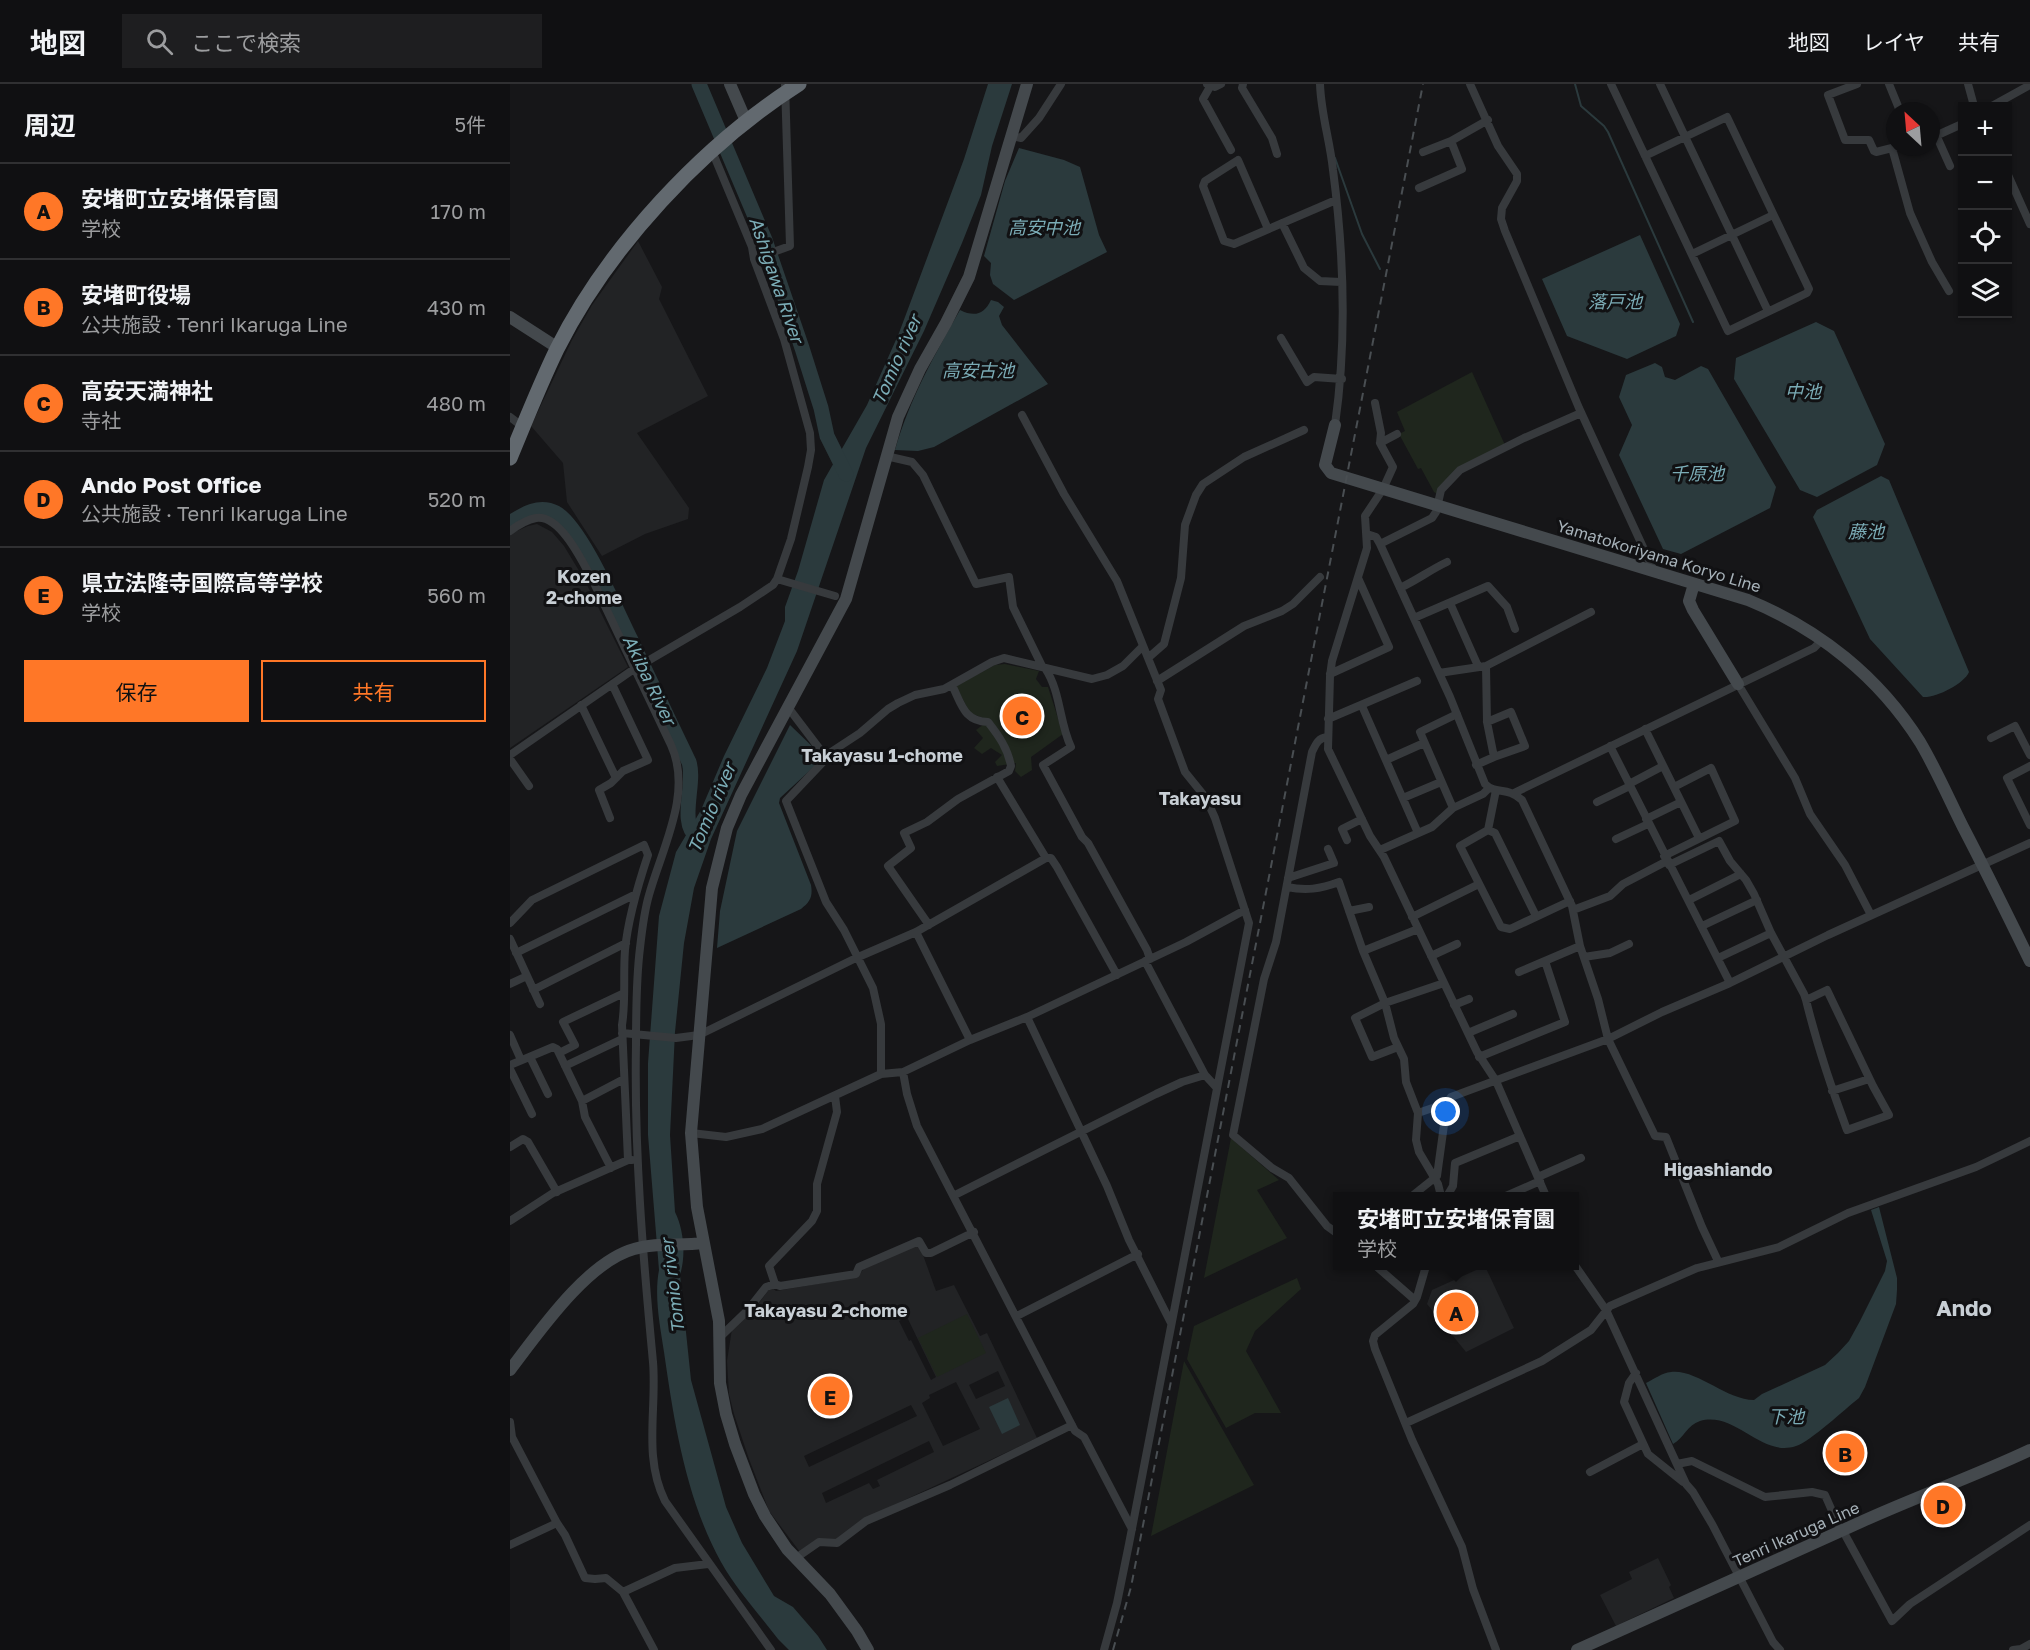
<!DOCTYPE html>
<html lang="ja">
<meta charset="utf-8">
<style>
:root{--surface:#101012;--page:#1e1e20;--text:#f1f3f6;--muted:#9c9d9f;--line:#303032;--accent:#ff7727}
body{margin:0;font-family:"Golos Text","Noto Sans JP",sans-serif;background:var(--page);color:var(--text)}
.controls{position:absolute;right:18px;top:18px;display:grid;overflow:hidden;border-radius:0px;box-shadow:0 2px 4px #0004}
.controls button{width:54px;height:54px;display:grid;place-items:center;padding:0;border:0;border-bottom:2px solid var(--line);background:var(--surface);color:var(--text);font:30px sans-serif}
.compass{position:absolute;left:1376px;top:18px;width:54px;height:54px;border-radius:50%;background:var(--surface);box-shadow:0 2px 4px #0004;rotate:334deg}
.you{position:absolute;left:936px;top:1028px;width:21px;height:21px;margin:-15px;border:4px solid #fff;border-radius:50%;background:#1a73e8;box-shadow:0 0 0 9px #1a73e833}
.badge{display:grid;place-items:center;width:39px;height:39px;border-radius:50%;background:var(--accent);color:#111;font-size:20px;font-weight:700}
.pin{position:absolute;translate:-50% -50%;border:3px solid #fff;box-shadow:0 2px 6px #0006}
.popup{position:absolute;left:823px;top:1108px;width:246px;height:78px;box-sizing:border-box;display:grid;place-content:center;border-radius:0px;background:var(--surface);filter:drop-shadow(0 2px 4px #0005);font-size:20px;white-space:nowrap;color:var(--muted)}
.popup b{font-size:22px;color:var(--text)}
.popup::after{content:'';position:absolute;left:50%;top:100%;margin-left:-12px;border:12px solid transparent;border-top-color:var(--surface)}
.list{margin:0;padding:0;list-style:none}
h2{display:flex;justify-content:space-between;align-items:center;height:78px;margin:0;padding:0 24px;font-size:26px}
h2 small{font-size:20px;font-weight:400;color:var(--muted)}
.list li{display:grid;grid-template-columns:39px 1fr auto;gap:18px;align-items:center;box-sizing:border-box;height:96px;padding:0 24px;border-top:2px solid var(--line)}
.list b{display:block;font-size:22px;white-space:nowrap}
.list p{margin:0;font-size:20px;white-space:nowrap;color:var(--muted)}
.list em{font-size:20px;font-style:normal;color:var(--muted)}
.actions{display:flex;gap:12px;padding:18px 24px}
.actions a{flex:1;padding:14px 0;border:2px solid var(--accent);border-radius:0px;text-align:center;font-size:21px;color:var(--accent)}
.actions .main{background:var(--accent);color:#111}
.icon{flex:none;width:33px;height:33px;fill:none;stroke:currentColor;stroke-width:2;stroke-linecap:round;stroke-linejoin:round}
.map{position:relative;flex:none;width:1520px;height:1566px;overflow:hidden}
header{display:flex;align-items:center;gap:36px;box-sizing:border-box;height:84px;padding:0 30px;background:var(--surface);border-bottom:2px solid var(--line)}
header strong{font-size:28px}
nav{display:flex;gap:33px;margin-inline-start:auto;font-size:21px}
.search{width:420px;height:54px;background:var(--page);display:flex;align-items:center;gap:15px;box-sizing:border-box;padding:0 21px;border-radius:0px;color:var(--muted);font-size:22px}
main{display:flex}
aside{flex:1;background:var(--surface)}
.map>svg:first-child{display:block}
.built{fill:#222325;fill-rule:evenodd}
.green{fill:#1f261d}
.water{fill:#2b3a3d}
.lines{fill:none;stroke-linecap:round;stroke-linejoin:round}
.stream{stroke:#2b3a3d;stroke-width:2}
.river{stroke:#2b3a3d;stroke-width:15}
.street{stroke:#373a3d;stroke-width:8}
.secondary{stroke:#44494d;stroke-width:12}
.highway{stroke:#62696f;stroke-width:15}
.rail{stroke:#494e52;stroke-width:2;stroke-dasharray:8 6;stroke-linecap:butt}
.labels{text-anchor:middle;stroke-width:6;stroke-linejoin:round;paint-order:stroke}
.street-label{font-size:16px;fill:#a7b2b9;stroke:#111113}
.water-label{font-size:18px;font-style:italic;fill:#7bacb6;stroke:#111113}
.neighbourhood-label{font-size:18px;font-weight:bold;fill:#c8cfd5;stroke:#111113}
.district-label{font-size:22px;font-weight:bold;fill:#c8cfd5;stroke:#111113}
</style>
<header>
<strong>地図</strong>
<div class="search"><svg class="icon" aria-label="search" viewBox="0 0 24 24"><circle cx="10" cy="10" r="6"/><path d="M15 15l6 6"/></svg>ここで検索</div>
<nav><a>地図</a><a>レイヤ</a><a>共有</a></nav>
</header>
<main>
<aside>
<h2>周辺<small>5件</small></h2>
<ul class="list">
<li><span class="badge">A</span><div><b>安堵町立安堵保育園</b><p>学校</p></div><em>170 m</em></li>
<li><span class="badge">B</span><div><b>安堵町役場</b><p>公共施設 · Tenri Ikaruga Line</p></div><em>430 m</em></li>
<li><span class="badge">C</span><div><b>高安天満神社</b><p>寺社</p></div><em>480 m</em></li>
<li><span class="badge">D</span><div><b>Ando Post Office</b><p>公共施設 · Tenri Ikaruga Line</p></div><em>520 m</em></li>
<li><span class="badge">E</span><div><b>県立法隆寺国際高等学校</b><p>学校</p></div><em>560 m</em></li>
</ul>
<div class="actions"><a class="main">保存</a><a>共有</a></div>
</aside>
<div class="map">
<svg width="1520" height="1566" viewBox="0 0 1520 1566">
<rect width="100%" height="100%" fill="#161618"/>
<path class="built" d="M128,157L152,203L149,215L198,312L127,349L179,424L178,435L135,450L92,472L57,418L53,379L21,342L62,256L82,221Z
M27,440L42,448L54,462L74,495L118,583L0,664V450L18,442Z
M409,1160L426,1207L444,1201L470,1252L477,1249L527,1354L356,1434L326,1456L290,1468L259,1427L239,1375L224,1330L219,1310L217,1277L222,1245L237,1232L243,1233L245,1224L261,1203L266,1207L348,1193L354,1184ZM397,1233L426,1293L421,1296L401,1256L399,1257L389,1237ZM488,1287L495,1302L466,1315L459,1301ZM446,1298L470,1345L433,1362L412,1319L420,1314L419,1311ZM401,1321L407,1332L299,1383L294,1372ZM419,1357L424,1368L367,1396L370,1402L363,1405L359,1399L316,1419L312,1409Z
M975,1182L1004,1244L956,1268L917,1220L922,1206Z
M1148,1474L1161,1501L1159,1503L1164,1514L1106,1542L1090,1511L1122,1495L1119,1488Z"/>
<path class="green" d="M962,288L995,361L948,385L928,411L924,408L911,384L908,385L889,350L895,347L887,328Z
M495,580L529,587L526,595L532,603H538L553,650L521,673L522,686L511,693L505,687L506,679L487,682L485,678L492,671L481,664L472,670L464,664L473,654L466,646L474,640L476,635L460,629L446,602L485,581Z
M721,1054L769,1096L747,1106L777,1154L694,1194Z
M787,1194L791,1205L745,1247L736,1267L771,1329H745L716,1344L677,1275L684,1242Z
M457,1230L476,1269L427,1293L408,1254Z
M674,1277L744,1401L641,1452Z"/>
<path class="water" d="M478,0H502L482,62L471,111L452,159L414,247L356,364L287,567L201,755L184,804L174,859L165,948L160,1051L165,1128C174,1146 176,1172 170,1191L181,1296L216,1423L232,1459L264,1512L283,1523L308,1552L317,1566H279L268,1555C249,1530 226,1505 211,1478C176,1415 164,1338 154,1268C150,1242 144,1212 149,1186L138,1051V979L149,832L166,768L191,726L214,672L257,584L275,537V523L288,487L314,396L357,321L389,249L454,75Z
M509,64L554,76L570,83L589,151L597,168L504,216L483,200L480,191L481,179L474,172L495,97Z
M1130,151L1170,240L1166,252L1117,275L1057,252L1032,195Z
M481,216L488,218L494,223L489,232L492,241L538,300L424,363L408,367L385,366C400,314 424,272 450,226C464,233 474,231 481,216Z
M1306,238L1324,247L1375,360L1367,381L1307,413L1290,406L1224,295L1226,274Z
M1145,279L1152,283L1155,293L1165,296L1191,282L1198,285L1266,403L1260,424L1171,470L1153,465L1109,371L1122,341L1109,313L1116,291Z
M1371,392L1379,396L1459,588C1454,600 1426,614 1413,613L1360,555L1303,433L1307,426Z
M280,641L307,667L308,679L270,714L269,719L301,801C303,813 300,818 291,825L207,864L210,827L227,747Z
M1369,1123L1387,1194V1206L1386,1220L1355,1303L1349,1314C1336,1324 1300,1358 1286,1362C1251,1374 1226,1327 1190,1337C1177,1341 1174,1354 1163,1360L1136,1299C1144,1295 1152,1289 1161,1288C1187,1285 1216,1316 1244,1316L1252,1310L1315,1281L1328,1269L1339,1257L1350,1237L1375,1187L1377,1177L1361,1126Z
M498,1314L510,1341L492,1350L479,1323Z"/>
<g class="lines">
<path class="stream" d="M1065,0L1071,22L1094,42L1098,48L1183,238
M825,74L852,150L870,185"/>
<path class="river" d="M189,0L255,156L292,264L311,324L317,352L336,390
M0,439C14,430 29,420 46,429C71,443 106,526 120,554C139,595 159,636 179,678C186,700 168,738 187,753"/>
<path class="street" d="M697,0L705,3L711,0
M733,0L732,4L762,54L767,70
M810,0C811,30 820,57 823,86C834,170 837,257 825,341
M960,0L988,62L1007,90V97L992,124L991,135L995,147L1069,324L1144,487
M1101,0L1218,247L1297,209L1299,205L1217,33L1135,72
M1150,0L1258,227
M1347,0L1318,11L1335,56H1359L1364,67L1366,68L1386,63
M1379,0L1390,27
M1458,0L1464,22
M701,1L693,15L721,66
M1482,22L1520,1
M501,52L511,54L529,34L551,0
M1427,53L1440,82
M1421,54L1452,40
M1382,64L1400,129L1422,178L1439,207
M913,68L941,57L978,36
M1498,91L1520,140
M909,104L952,85L941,57
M772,139L794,184L810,197L831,198
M758,145L728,76L695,97L693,102L714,157L724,160L826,116
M1182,170L1263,131
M244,175L280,162L275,0
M771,254L797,298L804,293L832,295
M865,319L871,349L870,359L883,383L873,405L855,432L857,464L822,577L820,592L818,665L860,752L874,773L967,968L986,997L1036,1112
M512,331L554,410L607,497L638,574L654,560L671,494L675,441L686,411L693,400L734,373L794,346
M0,333L13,343
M870,359L887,350
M376,372L402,378L413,391L466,500L499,493L503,523L532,582
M0,447C8,441 16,436 26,434C51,430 74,481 84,499L161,661C183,709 152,764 139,811C134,828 132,846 130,864C126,896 126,928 126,960C124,1066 133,1173 143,1278C147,1325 133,1373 155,1417L261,1566
M857,450L866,453L870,460L940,613L975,700C986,711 997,702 1012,716L1062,822L1070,862L1088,915L1098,955L1145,1052L1156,1053L1192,1143L1208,1177
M870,460L922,434L926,428L931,406L950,386L1014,354L1071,329
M267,495L325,512
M890,504C907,496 920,486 937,478
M940,519L968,582
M904,534L978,502L997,523L1005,545
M976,582L977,638L984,673L1015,662L1001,628L977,638
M535,584C551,608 549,638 561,663L533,681L572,753L578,759L637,866L640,875
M929,589L976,582L1081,528
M820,590L879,563L848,494
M647,597L734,542L772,527L783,520L810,493
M1228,600L1285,694L1300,730L1335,781L1361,831
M71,621L106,694
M277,622L315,672
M852,622L908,749
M818,635L907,597
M1135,645L1189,754
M817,653C808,654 806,660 802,668L766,858L754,895L723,1051L762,1084L779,1094L817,1142L828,1150
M1481,654L1505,642L1520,671
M1100,662L1220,899
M0,671L124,585L230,523L263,501L267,495L281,455L298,383L301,366L300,349L274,255L244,175L242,163L202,67
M0,675L19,702
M876,676L914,659
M966,681L984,673
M1520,682L1497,694L1520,741
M487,693L536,774H541L547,783L607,891
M1119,700L1153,682
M1004,709L1304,564L1313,555
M893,714L931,698
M1087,718L1120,702
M943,724L910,648L947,630
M100,734L89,706L101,699L113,687L138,676L102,600
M1136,735L1171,718
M978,746L986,706
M1106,755L1138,740
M837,756L832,745L852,735
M870,766L922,743L943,724L973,710L979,704
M1154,772L1225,737L1201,684L1164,703
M1159,781L1209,757L1220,777L1236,796L1244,810L1261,849L1294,910L1296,916C1307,961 1321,1003 1337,1046L1379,1031L1363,1002L1317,906L1296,916
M778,794L824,779L818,765
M777,803C796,807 810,805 829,798L853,867L875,919L884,954L894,975L896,998L908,1029L906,1056L909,1068L928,1100L931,1112
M1179,816L1231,790
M1063,826L1100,812L1113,800L1157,777
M839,827L859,823
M1026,832L985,749L978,746L950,762L991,843L1000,845L1060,817
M902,833L969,800
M0,839L22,816L134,761L138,771C128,801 118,834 115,866C113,891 116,917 112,941L118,1076
M419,841L378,782L401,764L394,749L417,738L448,715L499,687L501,682C498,665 489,652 478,638C454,637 452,621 442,601
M1192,842L1247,816
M406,848L460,956
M0,855L30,920
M853,867L908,845
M6,869L126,810
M921,872L947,860
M1074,873L1100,869L1119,860
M1208,874L1261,849
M635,877L695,991L707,1004
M1009,888L1070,862
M0,900L17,892
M23,906L116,859
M944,921L959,915
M517,933L597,1102L619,1156L661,1239
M112,949L166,954L189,951L346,874L406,848L536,774
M958,949L1003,930
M0,951L11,976
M888,963L862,973L845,934L875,919L934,899
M49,969L65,961L53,938L114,909
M20,973L38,1010
M969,973L1055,938L1035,877
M0,981L43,963L47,965L72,1017L75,1033L101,1084
M55,982L112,955
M0,985L22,1030
M393,988L397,1010L407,1042L565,1347L574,1353L622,1445
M371,990V940L363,904L334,846L316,818L276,717L313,678L315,672L350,649L378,625L388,619L405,611L434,605L482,578L494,574L582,595L597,591L613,582L633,562
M1322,1007L1359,995
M72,1017L114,995
M908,1029L937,1019
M181,1049L216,1053L252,1045L371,990L393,988L460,956L517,933L676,858L735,826
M0,1063L13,1055L18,1058L47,1108
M1028,1093L1071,1074
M445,1111L646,1010L672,998L695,991
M902,1112L927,1092L937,1019L941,1013L1098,955L1152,928L1220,899L1318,851L1520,759
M937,1112L943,1102L945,1079L1010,1052
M996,1112L1030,1097
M0,1137L43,1109L118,1076H122
M1064,1180L1096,1226L1176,1400L1183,1408L1202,1440L1263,1558L1270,1566
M866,1182L905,1216
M916,1182L907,1213L903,1220L865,1251L863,1257L865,1265L902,1356L952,1463L963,1505L986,1566
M265,1200L259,1182L302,1137L307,1127V1100L327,1028L325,1012
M507,1232L628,1170
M210,1253L237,1227L256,1203L265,1200L270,1202L346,1190L349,1183L409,1157L416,1169H421L464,1148
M1126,1289L1119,1299L1114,1318L1138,1370L1173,1398
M0,1338L2,1353L47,1439L55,1451L75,1494L85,1495L96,1494L113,1508L144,1566
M896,1339L1032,1277L1081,1246L1100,1222L1187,1184L1269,1163L1338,1129L1466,1083L1520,1057
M1167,1380L1182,1377L1255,1413L1302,1408L1315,1411L1331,1447
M1080,1388L1133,1360
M1333,1447L1382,1537L1400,1520L1520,1441
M0,1461L47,1439
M286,1474L309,1458L327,1459L356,1437L440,1401L562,1341
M113,1508L165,1484L198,1480
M594,1566L607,1519L619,1460L739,839L705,734L696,714L675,688L648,615L651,606L638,574
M1503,1566L1511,1565L1520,1560"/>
<path class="secondary" d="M220,0L236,37
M0,233L48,264
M825,341L815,381L821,389L1238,516C1309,545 1369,593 1410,658C1426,685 1439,715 1453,743C1476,787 1498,832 1520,877
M1184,500L1179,517L1183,526L1228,600
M0,1286C29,1248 77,1178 124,1165C146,1158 170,1162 193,1159
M358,1566L347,1547L320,1510L277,1465L255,1432L244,1410L225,1360L216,1330L210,1299L209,1237L187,1123L181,1049L202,804L217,744L231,711L336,515L388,333L410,285L436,239L459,193L517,0
M1067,1566C1162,1524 1257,1481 1353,1437C1408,1412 1465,1392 1520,1366"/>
<path class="highway" d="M0,374C15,338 30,300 47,265C98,163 193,61 289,0"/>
<path class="rail" d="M603,1566L621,1503L913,0"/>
</g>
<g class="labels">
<g class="street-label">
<text transform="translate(1149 472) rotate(17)" y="6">Yamatokoriyama Koryo Line</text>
<text transform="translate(1286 1450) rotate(-24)" y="6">Tenri Ikaruga Line</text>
</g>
<g class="water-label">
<text x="534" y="150">高安中池</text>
<text transform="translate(266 196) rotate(71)" y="6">Ashigawa River</text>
<text x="1105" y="224">落戸池</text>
<text transform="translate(387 276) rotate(-66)" y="6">Tomio river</text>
<text x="468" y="293">高安古池</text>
<text x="1293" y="314">中池</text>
<text x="1187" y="396">千原池</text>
<text x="1356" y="454">藤池</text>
<text transform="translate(139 596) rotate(64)" y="6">Akiba River</text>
<text transform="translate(202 724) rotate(-67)" y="6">Tomio river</text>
<text transform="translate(163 1202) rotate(-97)" y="6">Tomio river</text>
<text x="1276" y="1339">下池</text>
</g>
<g class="neighbourhood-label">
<text x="74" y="499">Kozen<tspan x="74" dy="21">2-chome</tspan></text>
<text x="372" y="678">Takayasu 1-chome</text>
<text x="690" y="721">Takayasu</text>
<text x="1208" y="1092">Higashiando</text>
<text x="316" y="1233">Takayasu 2-chome</text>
</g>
<g class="district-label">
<text x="1454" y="1232">Ando</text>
</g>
</g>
</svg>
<div class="controls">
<button>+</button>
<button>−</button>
<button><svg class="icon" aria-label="locate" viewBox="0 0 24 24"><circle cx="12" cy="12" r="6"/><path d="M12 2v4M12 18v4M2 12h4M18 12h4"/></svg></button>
<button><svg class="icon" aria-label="layers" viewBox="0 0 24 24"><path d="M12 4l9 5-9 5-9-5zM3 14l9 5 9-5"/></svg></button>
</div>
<svg class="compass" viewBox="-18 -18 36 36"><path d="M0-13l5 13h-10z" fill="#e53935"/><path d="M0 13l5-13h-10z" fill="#9c9d9f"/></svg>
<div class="you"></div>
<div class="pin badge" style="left:946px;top:1228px">A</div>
<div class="popup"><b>安堵町立安堵保育園</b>学校</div>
<div class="pin badge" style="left:1335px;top:1369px">B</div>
<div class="pin badge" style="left:512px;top:632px">C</div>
<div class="pin badge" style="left:1433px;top:1421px">D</div>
<div class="pin badge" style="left:320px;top:1312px">E</div>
</div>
</main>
